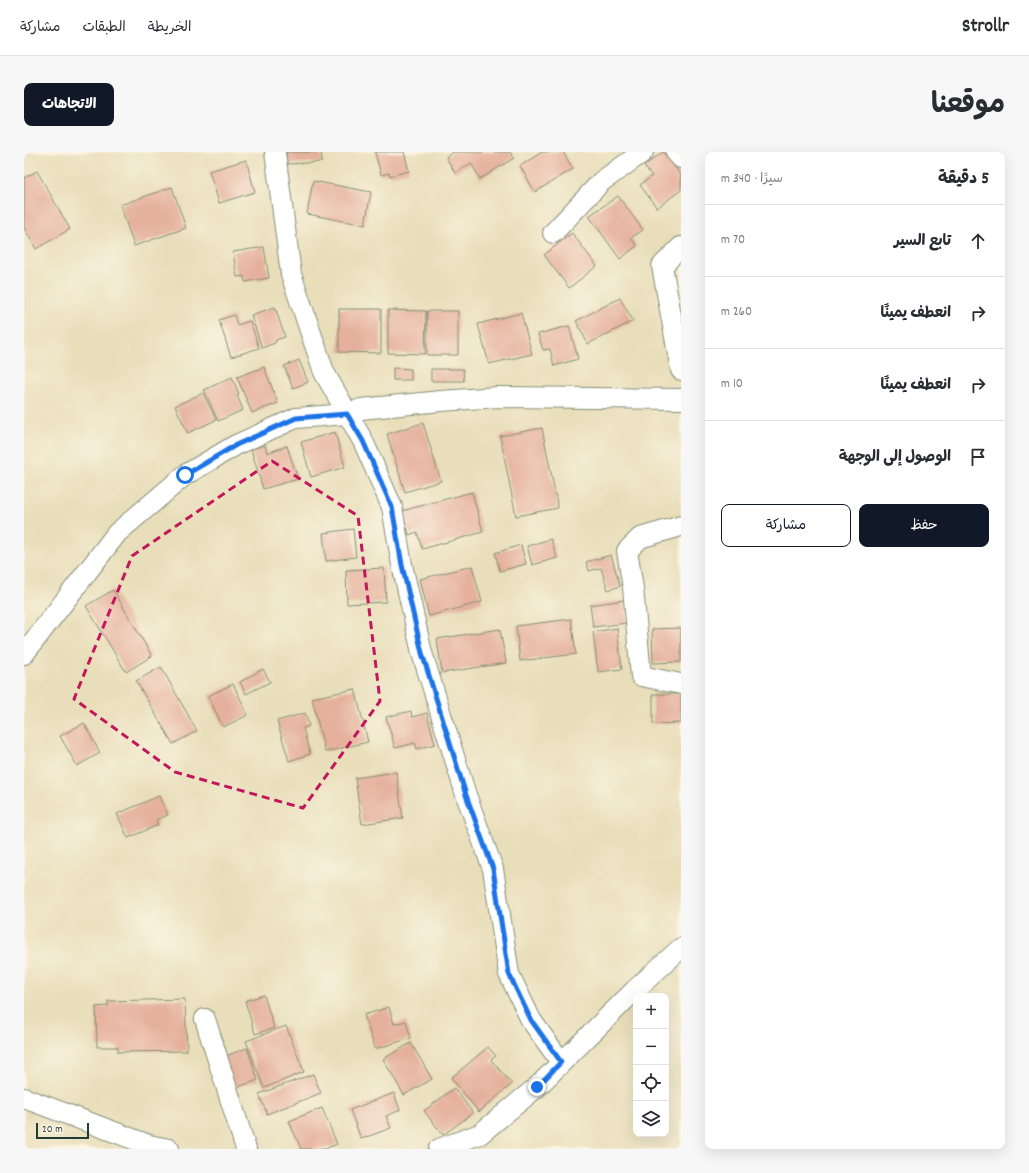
<!DOCTYPE html>
<html lang="ar">
<meta charset="utf-8">
<style>
:root{--surface:#fff;--page:#f7f7f7;--text:#2b2b33;--muted:#7c7c81;--line:#e1e1e2;--accent:#111827}
body{margin:0;font-family:Dekko,"Playpen Sans Arabic",sans-serif;background:var(--page);color:var(--text);direction:rtl}
.controls{position:absolute;right:12px;bottom:12px;display:grid;overflow:hidden;border-radius:8px;box-shadow:0 4px 16px #0002}
.controls button{width:36px;height:36px;display:grid;place-items:center;padding:0;border:0;border-bottom:1px solid var(--line);background:var(--surface);color:var(--text);font:20px sans-serif}
.scale{position:absolute;left:12px;bottom:10px;width:53px;box-sizing:border-box;padding-left:4px;border:2px solid #1f3d34;border-top:0;font-size:11px;line-height:14px;white-space:nowrap;color:#1f3d34;-webkit-text-stroke:3px #fcf5e5;paint-order:stroke}
.stop{position:absolute;width:12px;height:12px;margin:-9px;border:3px solid #1a73e8;border-radius:50%;background:#fff}
.stop.end{background:#1a73e8;border-color:#fff;box-shadow:0 1px 4px #0008}
.list{margin:0;padding:0;list-style:none}
h2{display:flex;justify-content:space-between;align-items:center;height:52px;margin:0;padding:0 16px;font-size:17px}
h2 small{font-size:13px;font-weight:400;color:var(--muted)}
.list li{display:grid;grid-template-columns:26px 1fr auto;gap:12px;align-items:center;box-sizing:border-box;height:72px;padding:0 16px;border-top:1px solid var(--line)}
.list b{display:block;font-size:15px;white-space:nowrap}
.list em{font-size:13px;font-style:normal;color:var(--muted)}
.actions{display:flex;gap:8px;padding:12px 16px}
.actions a{flex:1;padding:9px 0;border:1px solid var(--accent);border-radius:8px;text-align:center;font-size:14px;color:var(--accent)}
.actions .main{background:var(--accent);color:#fff}
.icon{flex:none;width:22px;height:22px;fill:none;stroke:currentColor;stroke-width:2;stroke-linecap:round;stroke-linejoin:round}
.map{position:relative;flex:none;width:657px;height:997px;overflow:hidden;direction:ltr;border-radius:8px}
header{display:flex;align-items:center;gap:24px;box-sizing:border-box;height:56px;padding:0 20px;background:var(--surface);border-bottom:1px solid var(--line)}
header strong{font-size:19px}
nav{display:flex;gap:22px;margin-inline-start:auto;font-size:14px}
.intro{display:flex;align-items:center;justify-content:space-between;box-sizing:border-box;height:96px;padding:0 24px}
h1{margin:0;font-size:28px}
.button{padding:10px 18px;border-radius:8px;background:var(--accent);color:#fff;font-size:14px;font-weight:700}
main{display:flex;gap:24px;padding:0 24px}
aside{flex:1;background:var(--surface);border-radius:8px;box-shadow:0 4px 16px #0002}
.map>svg:first-child{display:block}
.building{fill:#e5b19c}
.lines{fill:none;stroke-linecap:round;stroke-linejoin:round}
.street-casing{stroke:#848e76;stroke-width:22}
.street{stroke:#fff;stroke-width:20}
.route{stroke:#1a73e8;stroke-width:5}
.marked{fill:none;stroke:#c2185b;stroke-width:3;stroke-dasharray:8 5;stroke-linejoin:round}
</style>
<header>
<strong>Strollr</strong>
<nav><a>الخريطة</a><a>الطبقات</a><a>مشاركة</a></nav>
</header>
<div class="intro"><h1>موقعنا</h1><a class="button">الاتجاهات</a></div>
<main>
<aside>
<h2>5 دقيقة<small>سيرًا · 340 m</small></h2>
<ul class="list">
<li><svg class="icon" aria-label="ahead" viewBox="0 0 24 24"><path d="M12 20V5M6 11l6-6 6 6"/></svg><div><b>تابع السير</b></div><em>70 m</em></li>
<li><svg class="icon" aria-label="right" viewBox="0 0 24 24"><path d="M7 20v-9h11M14 6l5 5-5 5"/></svg><div><b>انعطف يمينًا</b></div><em>260 m</em></li>
<li><svg class="icon" aria-label="right" viewBox="0 0 24 24"><path d="M7 20v-9h11M14 6l5 5-5 5"/></svg><div><b>انعطف يمينًا</b></div><em>10 m</em></li>
<li><svg class="icon" aria-label="arrive" viewBox="0 0 24 24"><path d="M6 21V4h12l-3 4 3 4H6"/></svg><div><b>الوصول إلى الوجهة</b></div></li>
</ul>
<div class="actions"><a class="main">حفظ</a><a>مشاركة</a></div>
</aside>
<div class="map">
<svg width="657" height="997" viewBox="0 0 657 997">
<rect width="100%" height="100%" fill="#fcf5e5"/>
<filter id="ink" filterUnits="userSpaceOnUse"><feTurbulence type="fractalNoise" baseFrequency=".025" numOctaves="2"/><feDisplacementMap in="SourceGraphic" scale="8" xChannelSelector="R" yChannelSelector="G"/><feConvolveMatrix kernelMatrix="1 2 1 2 8 2 1 2 1" color-interpolation-filters="sRGB"/></filter>
<filter id="wash" filterUnits="userSpaceOnUse"><feTurbulence type="fractalNoise" baseFrequency=".012" numOctaves="4" result="noise"/><feDisplacementMap in="SourceGraphic" scale="16" xChannelSelector="R" yChannelSelector="G"/><feGaussianBlur stdDeviation="0.9" result="paint"/><feColorMatrix in="noise" values="0 0 0 0 0 0 0 0 0 0 0 0 0 0 0 0 0 1.4 0 .05"/><feComposite in="paint" operator="in"/></filter>
<g filter="url(#wash)">
<rect width="100%" height="100%" fill="#e8deb9"/>
<g id="blocks">
<path class="building" d="M262,0H297L298,10L263,12Z
M351,0H380L385,19L366,24L365,21L357,23Z
M430,0H486L490,6L456,27L447,11L431,21L422,5Z
M518,0H539L549,17L511,40L496,14Z
M639,0L657,23V38L633,56L616,33L628,24L620,14Z
M222,8L231,40L195,51L185,19Z
M13,19L46,77L12,97L0,76V26Z
M289,29L347,40L341,73L283,62Z
M148,35L162,76L110,94L96,53Z
M594,44L619,78L607,86L613,94L596,107L565,64Z
M548,81L573,114L545,136L520,103Z
M240,95L245,126L221,130L220,124L213,125L209,100Z
M596,146L609,169L564,192L552,169Z
M251,155L261,185L252,188L251,191L238,196L227,163Z
M315,157H357V201L315,200Z
M364,158L402,159L401,202L364,201Z
M403,159H434V203H403Z
M497,161L508,202L465,212L454,172Z
M210,163L213,173L226,169L235,196L207,205L195,168Z
M545,174L554,207L530,214L526,197L519,198L514,182Z
M275,208L284,230L269,236L260,214Z
M240,215L254,251L228,261L213,225Z
M369,216L387,217V228H369Z
M407,217H439L440,229H407Z
M208,225L215,242L213,243L219,258L194,269L180,238Z
M179,241L192,268L164,281L151,254Z
M399,271L417,329L381,340L363,282Z
M518,276L534,356L492,364L476,284Z
M311,280L321,315L287,325L277,290Z
M241,293L243,301L263,294L274,327L239,337L227,297Z
M448,340L459,380L398,397L393,380L385,383L378,359Z
M329,377L332,405L302,409L299,381Z
M527,387L533,406L508,413L503,394Z
M497,393L502,412L476,419L471,401Z
M587,403L596,434L584,438L577,416L565,419L562,410Z
M448,414L458,450L405,464L396,427Z
M360,416L362,450L323,452L322,418Z
M89,438L128,504L102,520L62,454Z
M600,448L603,471L569,475L566,453Z
M547,467L552,502L496,509L492,474Z
M593,476L598,517L574,520L569,480Z
M657,476V510L629,511L628,477Z
M476,477L482,511L418,521L413,487Z
M137,515L173,579L149,592L112,529Z
M239,517L246,530L222,542L216,530Z
M209,532L224,563L199,575L184,544Z
M331,537L344,590L301,600L288,546Z
M629,542H657V571L629,572Z
M387,559L388,565L403,561L411,592L393,597L391,591L371,596L362,565Z
M281,561L285,574L279,576L286,602L265,609L253,569Z
M60,571L76,601L53,614L36,584Z
M372,620L379,666L338,672L331,626Z
M135,644L144,663L132,668L134,673L104,686L93,662Z
M240,843L250,876L231,882L221,849Z
M161,847L163,899L94,900V895H73L72,855L84,854V849Z
M365,855L370,872L382,869L387,886L351,897L340,863Z
M262,874L280,920L240,936L222,889Z
M387,891L408,927L380,943L359,907Z
M464,895L472,904L467,908L488,932L455,960L427,926Z
M223,896L234,928L208,937L196,906Z
M289,922L297,941L243,962L235,942Z
M430,936L449,961L419,983L400,959Z
M370,941L376,958L362,964L367,976L337,987L326,958Z
M298,956L313,992L301,997H277L265,969Z"/>
</g>
</g>
<g filter="url(#ink)">
<use href="#blocks" fill-opacity="0" stroke="#848e76" stroke-width="1"/>
<g class="lines">
<defs>
<path id="street" d="M251,0L267,122L300,220L339,289L368,355L378,413L398,501L442,643L469,717L485,822L507,868L537,910
M652,0L657,6
M529,81L578,29L619,0
M657,95L638,114L657,218
M657,374L616,386L603,399L609,436L617,524L657,532
M0,502L93,381L161,323L212,293L272,266L323,262L337,257L417,249L474,245L657,247
M181,867L222,997
M0,946L125,993L145,997
M415,997L456,982L513,935L611,838L657,796"/>
</defs>
<use href="#street" class="street-casing"/>
<use href="#street" class="street"/>
</g>
</g>
<g class="lines" filter="url(#ink)">
<path class="route" d="M161,323L212,293L272,266L323,262L339,289L368,355L378,413L398,501L442,643L469,717L485,822L507,868L537,910L513,935"/>
</g>
<path class="marked" d="M248,309L334,364L356,549L279,656L151,620L50,547L108,404Z"/>
</svg>
<div class="controls">
<button>+</button>
<button>−</button>
<button><svg class="icon" aria-label="locate" viewBox="0 0 24 24"><circle cx="12" cy="12" r="6"/><path d="M12 2v4M12 18v4M2 12h4M18 12h4"/></svg></button>
<button><svg class="icon" aria-label="layers" viewBox="0 0 24 24"><path d="M12 4l9 5-9 5-9-5zM3 14l9 5 9-5"/></svg></button>
</div>
<div class="scale">20 m</div>
<div class="stop" style="left:161px;top:323px"></div>
<div class="stop end" style="left:513px;top:935px"></div>
</div>
</main>
